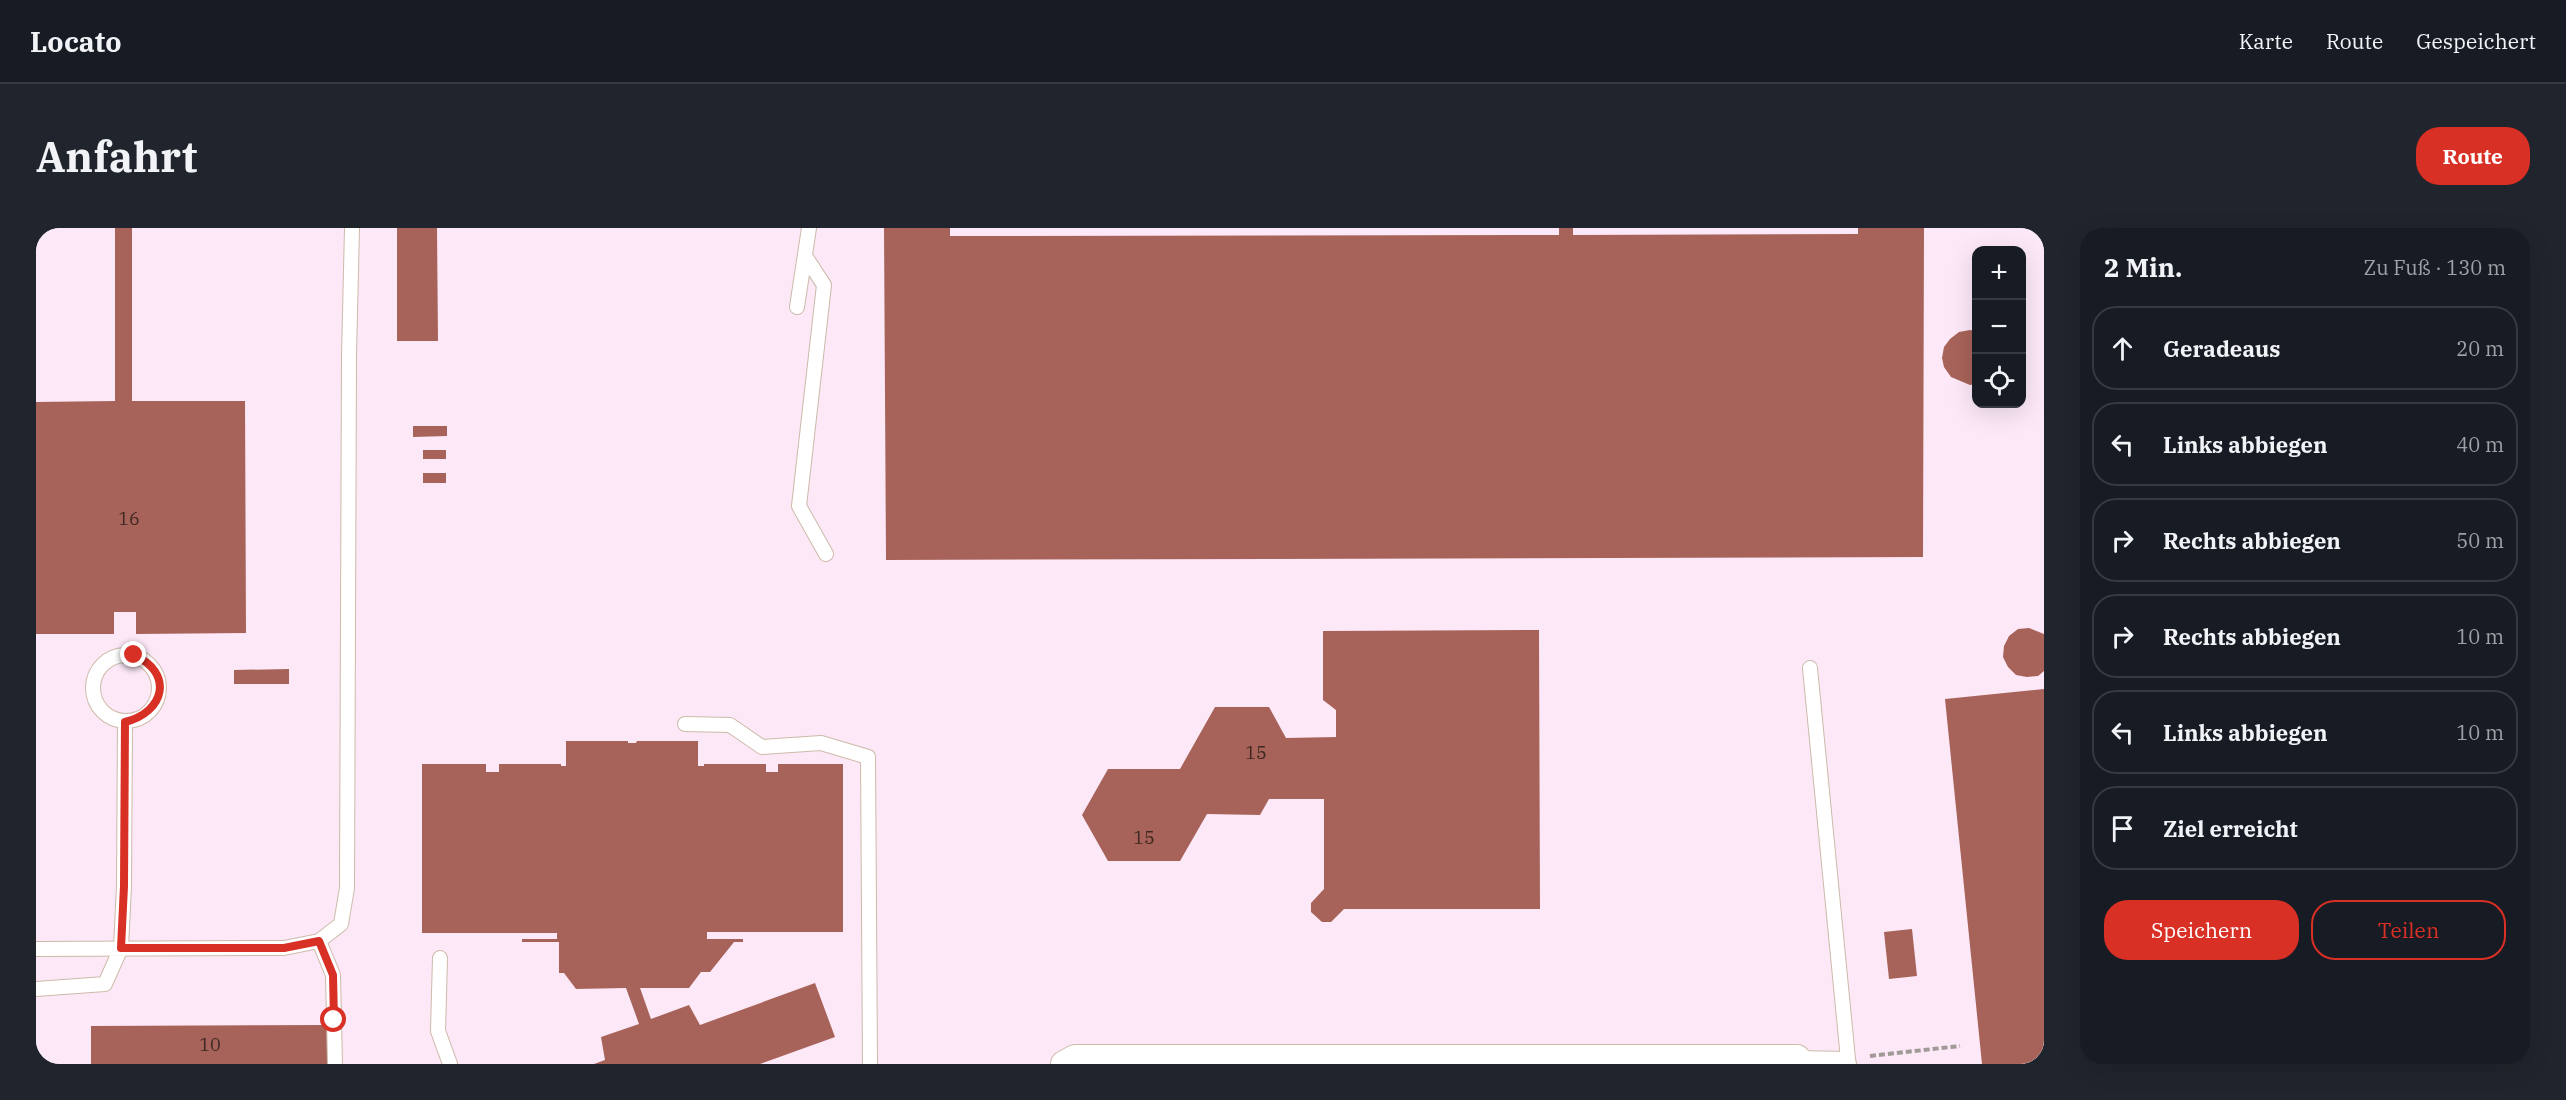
<!DOCTYPE html>
<html lang="de">
<meta charset="utf-8">
<style>
:root{--surface:#171b24;--page:#20242c;--text:#f1f3f6;--muted:#9ea1a6;--line:#363941;--accent:#d93025}
body{margin:0;font-family:"IBM Plex Serif",serif;background:var(--page);color:var(--text)}
.controls{position:absolute;right:18px;top:18px;display:grid;overflow:hidden;border-radius:12px;box-shadow:0 6px 24px #0002}
.controls button{width:54px;height:54px;display:grid;place-items:center;padding:0;border:0;border-bottom:2px solid var(--line);background:var(--surface);color:var(--text);font:30px sans-serif}
.stop{position:absolute;width:18px;height:18px;margin:-14px;border:4px solid #d93025;border-radius:50%;background:#fff}
.stop.end{background:#d93025;border-color:#fff;box-shadow:0 2px 6px #0008}
.list{margin:0;padding:0;list-style:none}
h2{display:flex;justify-content:space-between;align-items:center;height:78px;margin:0;padding:0 24px;font-size:26px}
h2 small{font-size:20px;font-weight:400;color:var(--muted)}
.list li{display:grid;grid-template-columns:39px 1fr auto;gap:18px;align-items:center;box-sizing:border-box;height:84px;margin:0 12px 12px;padding:0 12px;border:2px solid var(--line);border-radius:24px}
.list b{display:block;font-size:22px;white-space:nowrap}
.list em{font-size:20px;font-style:normal;color:var(--muted)}
.actions{display:flex;gap:12px;padding:18px 24px}
.actions a{flex:1;padding:14px 0;border:2px solid var(--accent);border-radius:24px;text-align:center;font-size:21px;color:var(--accent)}
.actions .main{background:var(--accent);color:#fff}
.icon{flex:none;width:33px;height:33px;fill:none;stroke:currentColor;stroke-width:2;stroke-linecap:round;stroke-linejoin:round}
.map{position:relative;flex:none;width:2008px;height:836px;overflow:hidden;border-radius:24px}
header{display:flex;align-items:center;gap:36px;box-sizing:border-box;height:84px;padding:0 30px;background:var(--surface);border-bottom:2px solid var(--line)}
header strong{font-size:28px}
nav{display:flex;gap:33px;margin-inline-start:auto;font-size:21px}
.intro{display:flex;align-items:center;justify-content:space-between;box-sizing:border-box;height:144px;padding:0 36px}
h1{margin:0;font-size:42px}
.button{padding:15px 27px;border-radius:24px;background:var(--accent);color:#fff;font-size:21px;font-weight:700}
main{display:flex;gap:36px;padding:0 36px}
aside{flex:1;background:var(--surface);border-radius:24px;box-shadow:0 6px 24px #0002}
.map>svg:first-child{display:block}
.commercial{fill:#fce8f7;fill-rule:evenodd}
.building{fill:#a76359}
.lines{fill:none;stroke-linecap:round;stroke-linejoin:round}
.service-casing{stroke:#cdbaa9;stroke-width:16}
.minor-casing{stroke:#cdbaa9;stroke-width:28}
.path{stroke:#9f9a96;stroke-width:4;stroke-dasharray:6 3;stroke-linecap:butt}
.service{stroke:#fff;stroke-width:14}
.minor{stroke:#fff;stroke-width:26}
.route{stroke:#d93025;stroke-width:8}
.labels{text-anchor:middle;stroke-width:4.5;stroke-linejoin:round;paint-order:stroke}
.number-label{font-size:18px;fill:#3e2822}
</style>
<header>
<strong>Locato</strong>
<nav><a>Karte</a><a>Route</a><a>Gespeichert</a></nav>
</header>
<div class="intro"><h1>Anfahrt</h1><a class="button">Route</a></div>
<main>
<div class="map">
<svg width="2008" height="836" viewBox="0 0 2008 836">
<rect width="100%" height="100%" fill="#fcf8f5"/>
<path class="commercial" d="M0,0H2008V836H0ZM1940,22H1986V176H1940Z"/>
<path class="building" d="M79,0H96V173H209L210,405L100,406V384H78V406H0V174L79,173Z
M361,0H401L402,113H361Z
M848,0H914V8L1523,7V0H1537V7L1822,6V0H1888L1887,329L850,332Z
M1934,102L1940,103V156L1934,157L1915,149L1908,139L1906,130L1908,119L1914,111L1923,104Z
M377,198H411V208L377,209Z
M387,222H410V231H387Z
M387,245H410V255H387Z
M1993,400L2008,406V443L2002,448L1991,449L1980,447L1972,439L1967,429L1968,418L1973,408L1982,401Z
M1503,402L1504,681H1308L1295,694H1286L1275,684V675L1288,661V571H1233L1224,587L1171,586L1144,633H1072L1046,587L1072,541H1144L1179,479H1233L1250,510L1300,509V482L1287,472V403Z
M253,441V456H198V442Z
M2008,461V836H1946L1909,471Z
M530,513H592V515H600L601,513H662V538H668V536H730V544H742V536H807V704H671V711H707V714H698L674,744H665L653,760H604L615,791L653,777L664,797L779,755L799,809L724,836H558L569,832L565,809L603,796L590,760L540,761L528,745H523V714H486V711H521V705H386V536H450V544H463V536H525V538H530Z
M1876,701L1881,748L1853,751L1848,704Z
M292,797V836H55V798Z"/>
<g class="lines">
<defs>
<path id="service" d="M769,28L788,57L763,278L790,326
M761,79L773,0
M57 460a33 33 0 1 1 66 0a33 33 0 1 1-66 0Z
M1774,440L1812,831
M649,496L694,497L726,519L785,515L832,529L834,836
M283,713L297,747L299,836
M0,721L248,720L283,713L305,696L311,660L313,128L316,0
M404,730L402,803L414,836
M0,761L69,756L85,720L88,658L89,494
M1761,830L1812,831L1813,836"/>
<path id="minor" d="M1028,836L1039,830H1761"/>
</defs>
<use href="#service" class="service-casing"/>
<use href="#minor" class="minor-casing"/>
<path class="path" d="M1834,828L1924,818"/>
<use href="#service" class="service"/>
<use href="#minor" class="minor"/>
</g>
<g class="lines">
<path class="route" d="M98,427C138,445 129,484 89,494L88,658L85,720H248L283,713L297,747L298,792"/>
</g>
<g class="labels">
<g class="number-label">
<text x="93" y="297">16</text>
<text x="1220" y="531">15</text>
<text x="1108" y="616">15</text>
<text x="174" y="823">10</text>
</g>
</g>
</svg>
<div class="controls">
<button>+</button>
<button>−</button>
<button><svg class="icon" aria-label="locate" viewBox="0 0 24 24"><circle cx="12" cy="12" r="6"/><path d="M12 2v4M12 18v4M2 12h4M18 12h4"/></svg></button>
</div>
<div class="stop" style="left:298px;top:792px"></div>
<div class="stop end" style="left:98px;top:427px"></div>
</div>
<aside>
<h2>2 Min.<small>Zu Fuß · 130 m</small></h2>
<ul class="list">
<li><svg class="icon" aria-label="ahead" viewBox="0 0 24 24"><path d="M12 20V5M6 11l6-6 6 6"/></svg><div><b>Geradeaus</b></div><em>20 m</em></li>
<li><svg class="icon" aria-label="left" viewBox="0 0 24 24"><path d="M17 20v-9H6M10 6l-5 5 5 5"/></svg><div><b>Links abbiegen</b></div><em>40 m</em></li>
<li><svg class="icon" aria-label="right" viewBox="0 0 24 24"><path d="M7 20v-9h11M14 6l5 5-5 5"/></svg><div><b>Rechts abbiegen</b></div><em>50 m</em></li>
<li><svg class="icon" aria-label="right" viewBox="0 0 24 24"><path d="M7 20v-9h11M14 6l5 5-5 5"/></svg><div><b>Rechts abbiegen</b></div><em>10 m</em></li>
<li><svg class="icon" aria-label="left" viewBox="0 0 24 24"><path d="M17 20v-9H6M10 6l-5 5 5 5"/></svg><div><b>Links abbiegen</b></div><em>10 m</em></li>
<li><svg class="icon" aria-label="arrive" viewBox="0 0 24 24"><path d="M6 21V4h12l-3 4 3 4H6"/></svg><div><b>Ziel erreicht</b></div></li>
</ul>
<div class="actions"><a class="main">Speichern</a><a>Teilen</a></div>
</aside>
</main>
